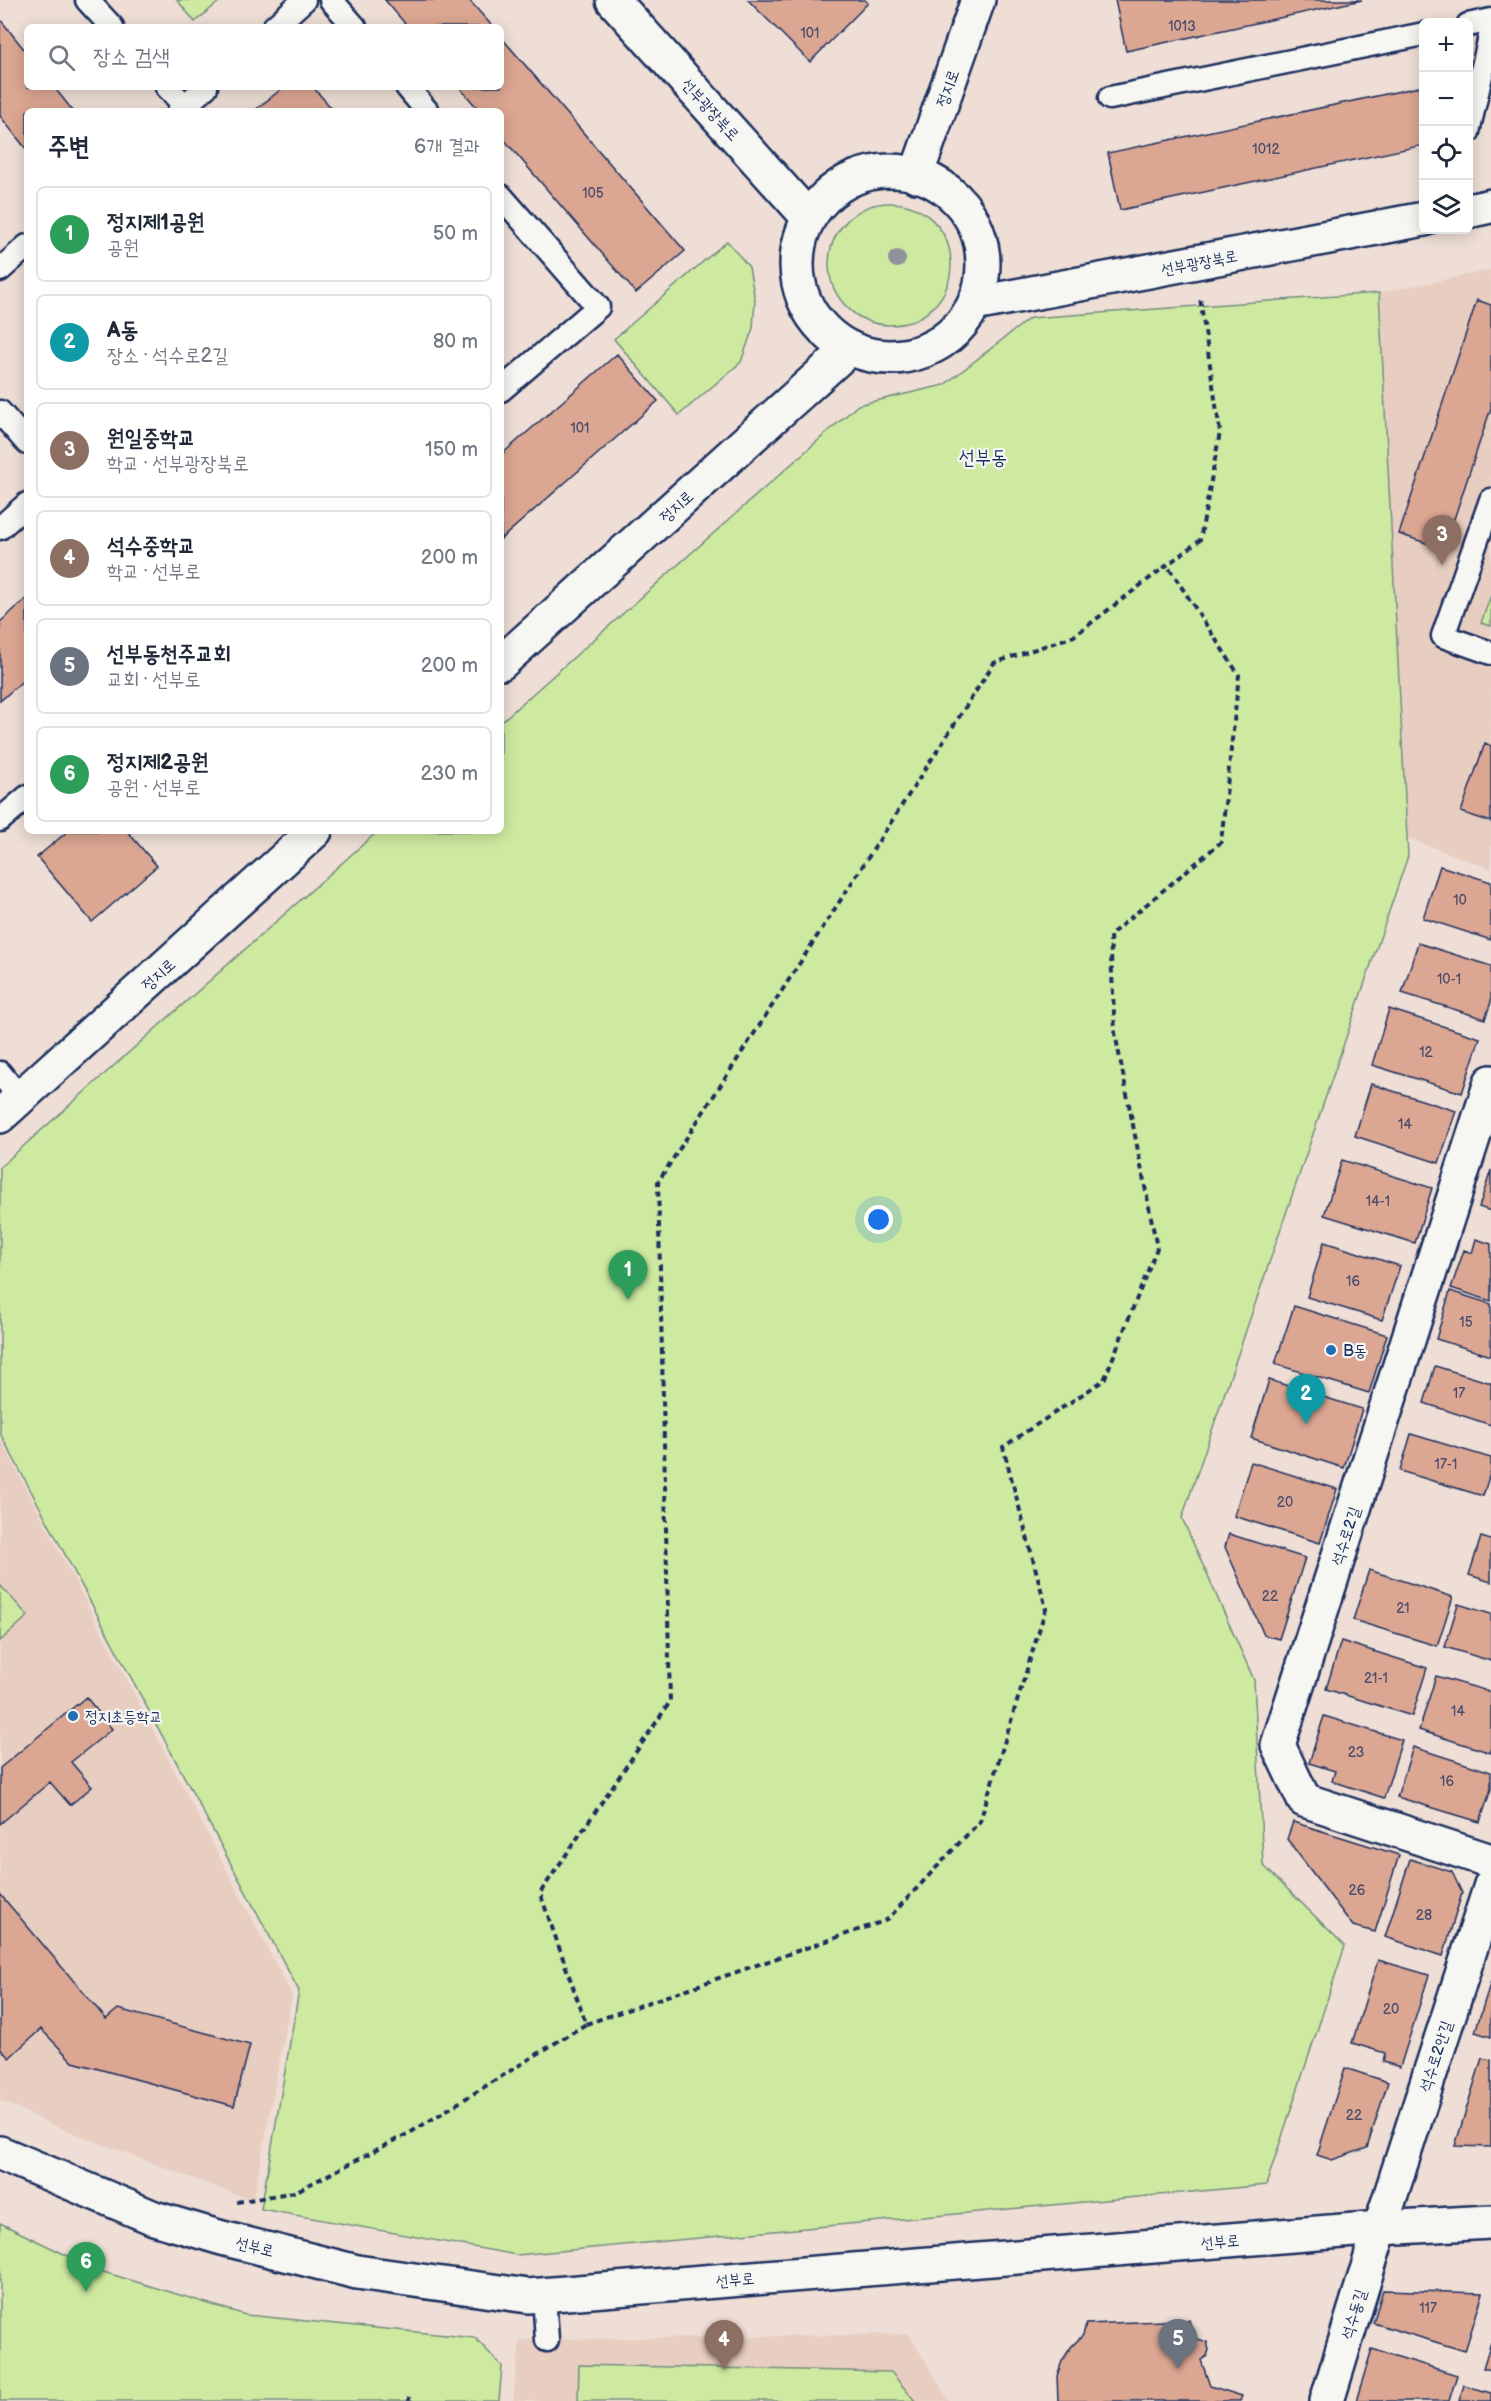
<!DOCTYPE html>
<html lang="ko">
<meta charset="utf-8">
<style>
:root{--surface:#fff;--page:#f2f2f3;--text:#1f2937;--muted:#747a83;--line:#e0e1e3;--accent:#1f6fb2}
body{margin:0;font-family:"Balsamiq Sans","Poor Story",sans-serif;background:var(--page);color:var(--text)}
.controls{position:absolute;right:18px;top:18px;display:grid;overflow:hidden;border-radius:9px;box-shadow:0 3px 15px #0003}
.controls button{width:54px;height:54px;display:grid;place-items:center;padding:0;border:0;border-bottom:2px solid var(--line);background:var(--surface);color:var(--text);font:30px sans-serif}
.you{position:absolute;left:879px;top:1220px;width:21px;height:21px;margin:-15px;border:4px solid #fff;border-radius:50%;background:#1a73e8;box-shadow:0 0 0 9px #1a73e833}
.badge{display:grid;place-items:center;width:39px;height:39px;border-radius:50%;background:var(--accent);color:#fff;font-size:20px;font-weight:700}
.pin{position:absolute;translate:-50% -50px;filter:drop-shadow(0 2px 3px #0008)}
.pin::after{content:'';position:absolute;top:32px;width:21px;height:18px;background:inherit;clip-path:polygon(0 0,100% 0,50% 100%)}
.list{margin:0;padding:0;list-style:none}
h2{display:flex;justify-content:space-between;align-items:center;height:78px;margin:0;padding:0 24px;font-size:26px}
h2 small{font-size:20px;font-weight:400;color:var(--muted)}
.list li{display:grid;grid-template-columns:39px 1fr auto;gap:18px;align-items:center;box-sizing:border-box;height:96px;margin:0 12px 12px;padding:0 12px;border:2px solid var(--line);border-radius:9px}
.list b{display:block;font-size:22px;white-space:nowrap}
.list p{margin:0;font-size:20px;white-space:nowrap;color:var(--muted)}
.list em{font-size:20px;font-style:normal;color:var(--muted)}
.icon{flex:none;width:33px;height:33px;fill:none;stroke:currentColor;stroke-width:2;stroke-linecap:round;stroke-linejoin:round}
.map{position:relative;flex:none;width:1491px;height:2401px;overflow:hidden}
.search{position:absolute;background:var(--surface);box-shadow:0 3px 15px #0003;left:24px;top:24px;width:480px;height:66px;display:flex;align-items:center;gap:15px;box-sizing:border-box;padding:0 21px;border-radius:9px;color:var(--muted);font-size:22px}
.panel{position:absolute;background:var(--surface);box-shadow:0 3px 15px #0003;left:24px;top:108px;width:480px;height:726px;border-radius:9px}
.map>svg:first-child{display:block}
.built{fill:#e8cdc1}
.green{fill:#cdeaa0;stroke:#748c7f;stroke-width:1.5}
.building{fill:#dba692;stroke:#1b2f5e;stroke-width:1.5}
.lines{fill:none;stroke-linecap:round;stroke-linejoin:round}
.service-casing{stroke:#1b2f5e;stroke-width:27}
.minor-casing{stroke:#1b2f5e;stroke-width:38}
.tertiary-casing{stroke:#1b2f5e;stroke-width:38}
.secondary-casing{stroke:#1b2f5e;stroke-width:38}
.path{stroke:#1b2f5e;stroke-width:4;stroke-dasharray:6 4.5;stroke-linecap:butt}
.service{stroke:#f6f6f2;stroke-width:22}
.minor{stroke:#f6f6f2;stroke-width:33}
.tertiary{stroke:#f6f6f2;stroke-width:33}
.secondary{stroke:#f6f6f2;stroke-width:33}
.tree{fill:#8e929b}
.poi-dot{fill:#1f6fb2;stroke:#f6f6f2;stroke-width:2}
.labels{text-anchor:middle;stroke-width:4.5;stroke-linejoin:round;paint-order:stroke}
.number-label{font-size:14px;fill:#4b4d6b}
.street-label{font-size:16px;fill:#1b2f5e;stroke:#f6f6f2}
.poi-label{font-size:16px;fill:#1b2f5e;stroke:#f6f6f2;text-anchor:start}
.quarter-label{font-size:20px;fill:#1b2f5e;stroke:#f6f6f2}
</style>
<div class="map">
<svg width="1491" height="2401" viewBox="0 0 1491 2401">
<rect width="100%" height="100%" fill="#eeded5"/>
<filter id="ink" filterUnits="userSpaceOnUse"><feTurbulence type="fractalNoise" baseFrequency=".0167" numOctaves="2"/><feDisplacementMap in="SourceGraphic" scale="12" xChannelSelector="R" yChannelSelector="G"/><feConvolveMatrix kernelMatrix="1 2 1 2 8 2 1 2 1" color-interpolation-filters="sRGB"/></filter>
<g filter="url(#ink)">
<path class="built" d="M1491,270V869L1408,838L1379,293Z
M0,1438L292,1995L253,2201L55,2126L0,2100Z
M909,2334L949,2401H513L520,2340Z"/>
<path class="green" d="M177,0H221L195,22Z
M829 264a61 61 0 1 1 122 0a61 61 0 1 1-122 0Z
M727,241L749,267L755,300L753,328L741,362L679,415L614,339Z
M1379,293L1408,856L1182,1518L1254,1680L1263,1865L1345,1946L1266,2185L517,2255L261,2209L299,1991L0,1433V1167L378,831H501V722L858,405L944,385L1030,318Z
M1491,595V626L1481,623Z
M0,1585L28,1616L0,1641Z
M0,2223L97,2270L246,2315L475,2338L502,2366L499,2401H0Z
M579,2365L891,2372L915,2401H578Z"/>
<path class="building" d="M385,0H469L493,27H408Z
M748,0H865L868,3L810,62Z
M1115,0H1362L1126,51Z
M0,19L27,53V87H54L73,111H27V150L0,116Z
M501,37L685,251L636,293L501,136V111H480L459,87H501Z
M1424,86V145L1120,210L1108,153Z
M284,87H313L334,111H254Z
M1477,300L1491,305V408L1444,549L1399,534Z
M617,354L658,401L501,539V455Z
M27,598V677L0,701V622Z
M1485,743L1491,746V822L1461,812Z
M68,831H127L157,866L92,922L37,857Z
M1440,866L1491,882V940L1423,918Z
M1418,943L1491,966V1002L1485,1019L1402,993Z
M1389,1009L1480,1038L1462,1093L1372,1065Z
M1371,1084L1456,1111L1439,1163L1355,1136Z
M1342,1160L1432,1188L1415,1243L1324,1215Z
M1491,1170V1211L1479,1207Z
M1476,1239L1491,1244V1301L1451,1288L1464,1250L1472,1253Z
M1324,1242L1400,1266L1382,1320L1307,1297Z
M1450,1291L1491,1304V1356L1436,1339Z
M1294,1306L1387,1335L1369,1393L1275,1364Z
M1435,1366L1491,1383V1425L1424,1403Z
M1269,1380L1362,1409L1344,1468L1251,1438Z
M1411,1434L1491,1458V1470L1483,1496L1400,1471Z
M1251,1462L1337,1489L1320,1543L1234,1516Z
M1229,1534L1305,1558L1279,1639L1264,1635L1225,1547Z
M1481,1537L1491,1540V1582L1469,1575Z
M1369,1570L1453,1597L1437,1646L1353,1620Z
M1458,1604L1491,1614V1661L1445,1647Z
M1341,1641L1427,1668L1412,1716L1326,1689Z
M1436,1676L1491,1692V1753L1419,1730Z
M86,1697L112,1729L71,1762L92,1787L70,1805L50,1782L0,1824V1768Z
M1324,1716L1402,1740L1384,1798L1332,1781L1335,1771L1309,1763Z
M1413,1747L1491,1772V1789L1480,1822L1397,1797Z
M1293,1822L1399,1855L1375,1932L1353,1926L1287,1839Z
M1410,1859L1452,1872L1462,1893L1443,1956L1385,1937Z
M0,1894L106,2019L118,2009L250,2045L234,2106L73,2062L41,2029L9,2058L0,2048Z
M1378,1960L1429,1975L1400,2067L1383,2062L1385,2053L1352,2043Z
M1491,1981V2037L1475,2032Z
M1482,2058L1491,2060V2147L1455,2146Z
M1345,2068L1388,2082L1367,2148L1332,2160L1317,2155Z
M1383,2290L1483,2293L1465,2351L1373,2323Z
M1189,2320L1195,2338L1207,2342L1209,2350L1207,2356L1201,2360L1210,2386L1242,2396L1240,2401H1058L1057,2376L1062,2361L1071,2347L1083,2335L1086,2324Z
M1491,2342V2370L1483,2368Z
M1372,2349L1457,2375L1449,2401H1356Z
M1464,2385L1491,2393V2401H1459Z"/>
<g class="lines">
<defs>
<path id="service" d="M87,0L112,27
M331,0L355,27
M1468,25L1491,20
M274,27L304,0
M167,87L185,106
M407,87L427,111
M1110,98L1424,34
M179,111L206,87
M1468,132L1491,32
M501,196L598,307L501,390
M0,270L27,246
M0,412L27,443
M1491,500L1443,636L1491,653
M0,528L27,504
M0,820L27,797
M0,1073L20,1098
M544,2295L547,2340"/>
<path id="minor" d="M1491,1082L1278,1745L1304,1800L1491,1861
M1327,2401L1380,2228L1491,1885"/>
<path id="tertiary" d="M613,0L809,218
M797 264a93 93 0 1 1 186 0a93 93 0 1 1-186 0Z
M916,176L978,0
M1468,211L1491,206
M974,304L1424,219
M501,663L850,348
M0,1116L315,831"/>
<path id="secondary" d="M0,2153L154,2218L222,2238L357,2272L528,2296L1380,2228L1491,2222"/>
</defs>
<use href="#service" class="service-casing"/>
<use href="#minor" class="minor-casing"/>
<use href="#tertiary" class="tertiary-casing"/>
<use href="#secondary" class="secondary-casing"/>
<path class="path" d="M586,2024L887,1920L980,1821L1046,1608L1003,1447L1104,1380L1157,1248L1115,1033L1110,935L1221,842L1239,675L1167,565
M237,2202L295,2192L413,2131L586,2024L540,1893L670,1702L658,1182L994,663L1074,636L1200,540L1220,432L1200,298
M409,2401V2397"/>
<use href="#service" class="service"/>
<use href="#minor" class="minor"/>
<use href="#tertiary" class="tertiary"/>
<use href="#secondary" class="secondary"/>
</g>
<circle class="tree" cx="897" cy="259" r="9"/>
</g>
<g class="poi-dot">
<circle cx="1331" cy="1350" r="6"/>
<circle cx="73" cy="1716" r="6"/>
</g>
<g class="labels">
<g class="number-label">
<text x="1182" y="31">1013</text>
<text x="810" y="38">101</text>
<text x="1266" y="154">1012</text>
<text x="593" y="198">105</text>
<text x="580" y="433">101</text>
<text x="1460" y="905">10</text>
<text x="1449" y="984">10-1</text>
<text x="1426" y="1057">12</text>
<text x="1405" y="1129">14</text>
<text x="1378" y="1206">14-1</text>
<text x="1353" y="1286">16</text>
<text x="1466" y="1327">15</text>
<text x="1459" y="1398">17</text>
<text x="1446" y="1469">17-1</text>
<text x="1285" y="1507">20</text>
<text x="1270" y="1601">22</text>
<text x="1403" y="1613">21</text>
<text x="1376" y="1683">21-1</text>
<text x="1458" y="1716">14</text>
<text x="1356" y="1757">23</text>
<text x="1447" y="1786">16</text>
<text x="1357" y="1895">26</text>
<text x="1424" y="1920">28</text>
<text x="1391" y="2014">20</text>
<text x="1354" y="2120">22</text>
<text x="1428" y="2313">117</text>
</g>
<g class="street-label">
<text transform="translate(947 88) rotate(-70)" y="6">정지로</text>
<text transform="translate(711 109) rotate(48)" y="6">선부광장북로</text>
<text transform="translate(1199 262) rotate(-11)" y="6">선부광장북로</text>
<text transform="translate(676 506) rotate(-42)" y="6">정지로</text>
<text transform="translate(158 974) rotate(-42)" y="6">정지로</text>
<text transform="translate(1345 1536) rotate(-72)" y="6">석수로2길</text>
<text transform="translate(1435 2056) rotate(-72)" y="6">석수로2안길</text>
<text transform="translate(1220 2241) rotate(-5)" y="6">선부로</text>
<text transform="translate(255 2246) rotate(14)" y="6">선부로</text>
<text transform="translate(735 2279) rotate(-5)" y="6">선부로</text>
<text transform="translate(1353 2314) rotate(-73)" y="6">석수동길</text>
</g>
<g class="poi-label">
<text x="1343" y="1356">B동</text>
<text x="85" y="1722">정지초등학교</text>
</g>
<g class="quarter-label">
<text x="983" y="464">선부동</text>
</g>
</g>
</svg>
<div class="controls">
<button>+</button>
<button>−</button>
<button><svg class="icon" aria-label="locate" viewBox="0 0 24 24"><circle cx="12" cy="12" r="6"/><path d="M12 2v4M12 18v4M2 12h4M18 12h4"/></svg></button>
<button><svg class="icon" aria-label="layers" viewBox="0 0 24 24"><path d="M12 4l9 5-9 5-9-5zM3 14l9 5 9-5"/></svg></button>
</div>
<div class="you"></div>
<div class="pin badge" style="left:628px;top:1300px;background:#2e9e5b">1</div>
<div class="pin badge" style="left:1306px;top:1424px;background:#0f9aa8">2</div>
<div class="pin badge" style="left:1442px;top:565px;background:#8d6e63">3</div>
<div class="pin badge" style="left:724px;top:2370px;background:#8d6e63">4</div>
<div class="pin badge" style="left:1178px;top:2369px;background:#6b7280">5</div>
<div class="pin badge" style="left:86px;top:2292px;background:#2e9e5b">6</div>
<div class="search"><svg class="icon" aria-label="search" viewBox="0 0 24 24"><circle cx="10" cy="10" r="6"/><path d="M15 15l6 6"/></svg>장소 검색</div>
<section class="panel">
<h2>주변<small>6개 결과</small></h2>
<ul class="list">
<li><span class="badge" style="background:#2e9e5b">1</span><div><b>정지제1공원</b><p>공원</p></div><em>50 m</em></li>
<li><span class="badge" style="background:#0f9aa8">2</span><div><b>A동</b><p>장소 · 석수로2길</p></div><em>80 m</em></li>
<li><span class="badge" style="background:#8d6e63">3</span><div><b>원일중학교</b><p>학교 · 선부광장북로</p></div><em>150 m</em></li>
<li><span class="badge" style="background:#8d6e63">4</span><div><b>석수중학교</b><p>학교 · 선부로</p></div><em>200 m</em></li>
<li><span class="badge" style="background:#6b7280">5</span><div><b>선부동천주교회</b><p>교회 · 선부로</p></div><em>200 m</em></li>
<li><span class="badge" style="background:#2e9e5b">6</span><div><b>정지제2공원</b><p>공원 · 선부로</p></div><em>230 m</em></li>
</ul>
</section>
</div>
